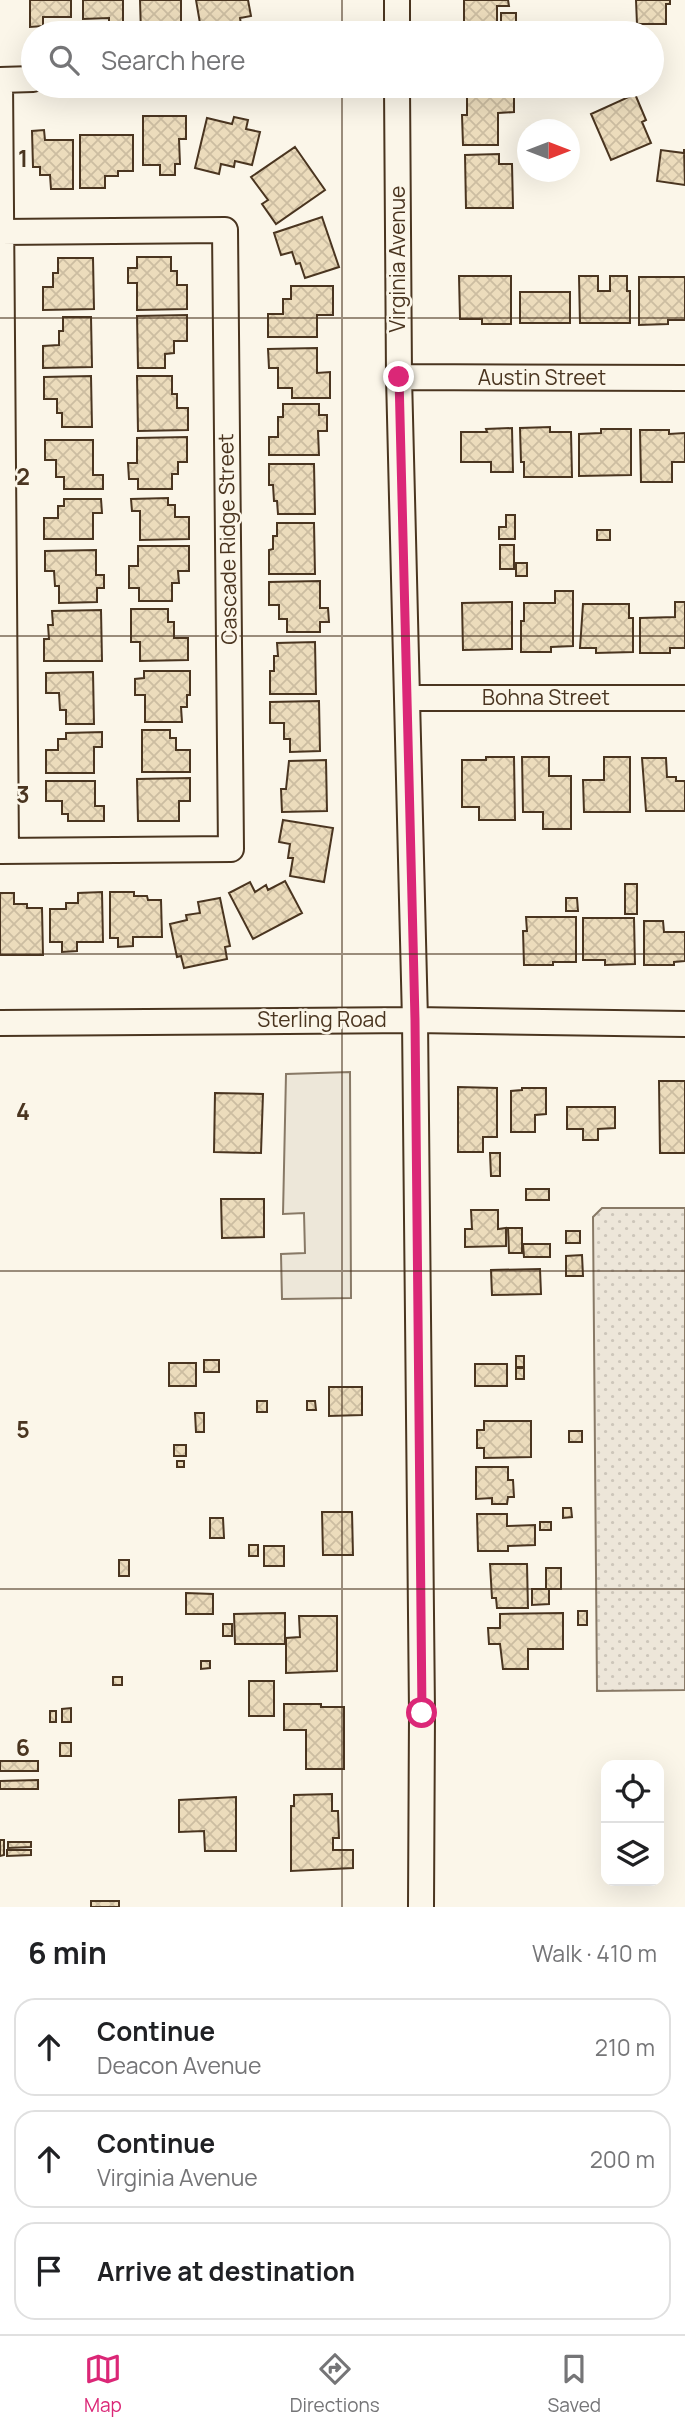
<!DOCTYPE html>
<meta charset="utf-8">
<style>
:root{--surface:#fff;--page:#f6f6f6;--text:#202124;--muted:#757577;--line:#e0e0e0;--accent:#db2777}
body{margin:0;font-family:Manrope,sans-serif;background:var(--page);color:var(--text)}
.controls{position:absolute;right:21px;bottom:21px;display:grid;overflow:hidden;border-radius:14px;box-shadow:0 7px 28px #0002}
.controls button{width:63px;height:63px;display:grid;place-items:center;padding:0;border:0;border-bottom:2px solid var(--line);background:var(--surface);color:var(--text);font:35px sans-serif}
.compass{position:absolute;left:517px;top:119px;width:63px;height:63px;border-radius:50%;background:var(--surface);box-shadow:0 7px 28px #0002;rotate:90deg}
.stop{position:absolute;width:21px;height:21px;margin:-16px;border:5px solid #db2777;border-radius:50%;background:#fff}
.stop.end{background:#db2777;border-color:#fff;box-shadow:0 2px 7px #0008}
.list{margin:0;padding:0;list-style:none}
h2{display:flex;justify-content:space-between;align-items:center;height:91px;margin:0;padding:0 28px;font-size:30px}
h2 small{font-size:23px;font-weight:400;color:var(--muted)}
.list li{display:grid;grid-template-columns:46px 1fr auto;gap:21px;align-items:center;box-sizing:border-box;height:98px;margin:0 14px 14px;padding:0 14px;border:2px solid var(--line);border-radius:21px}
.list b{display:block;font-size:26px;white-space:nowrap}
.list p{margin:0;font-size:23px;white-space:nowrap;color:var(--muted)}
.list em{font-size:23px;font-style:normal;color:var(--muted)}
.icon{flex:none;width:38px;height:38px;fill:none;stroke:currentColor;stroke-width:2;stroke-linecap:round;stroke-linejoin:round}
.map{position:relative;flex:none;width:685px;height:1907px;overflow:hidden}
.search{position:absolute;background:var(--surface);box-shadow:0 7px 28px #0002;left:21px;right:21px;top:21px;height:77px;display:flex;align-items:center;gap:18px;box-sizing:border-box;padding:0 24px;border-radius:38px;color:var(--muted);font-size:26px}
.sheet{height:427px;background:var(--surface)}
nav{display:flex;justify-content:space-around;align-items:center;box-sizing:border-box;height:98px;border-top:2px solid var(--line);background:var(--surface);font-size:19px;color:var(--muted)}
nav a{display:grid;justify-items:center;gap:4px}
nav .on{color:var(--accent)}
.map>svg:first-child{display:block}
.grass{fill:url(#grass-dots);stroke:#887966;stroke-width:2}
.parking{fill:#ede7d9;stroke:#887966;stroke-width:2}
.building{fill:url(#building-cross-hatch);stroke:#4a3520;stroke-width:2}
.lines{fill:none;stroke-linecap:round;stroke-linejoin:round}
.minor-casing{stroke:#4a3520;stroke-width:28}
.minor{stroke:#fbf6e9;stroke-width:24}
.route{stroke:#db2777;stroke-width:9}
.grid{fill:none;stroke:#4a3520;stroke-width:2;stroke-opacity:0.55}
.labels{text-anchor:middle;stroke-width:5;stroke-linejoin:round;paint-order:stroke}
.street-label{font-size:21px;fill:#4a3520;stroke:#fbf6e9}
.grid-label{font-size:23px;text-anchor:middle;font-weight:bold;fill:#4a3520;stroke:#fbf6e9;stroke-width:5;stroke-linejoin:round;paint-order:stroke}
</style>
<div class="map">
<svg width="685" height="1907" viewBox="0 0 685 1907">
<defs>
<pattern id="grass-dots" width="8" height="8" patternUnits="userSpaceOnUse" patternTransform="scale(1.75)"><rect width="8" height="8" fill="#ede6d9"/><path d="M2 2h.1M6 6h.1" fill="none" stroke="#cdc6ba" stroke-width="1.8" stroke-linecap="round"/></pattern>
<pattern id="building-cross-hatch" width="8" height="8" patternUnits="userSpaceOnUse" patternTransform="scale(1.75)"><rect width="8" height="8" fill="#ecdcbc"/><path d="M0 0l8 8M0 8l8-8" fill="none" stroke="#ccbda1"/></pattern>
</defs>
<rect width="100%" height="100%" fill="#fbf6e9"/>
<path class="grass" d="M602,1208H685V1690L597,1691L593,1217Z"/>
<path class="parking" d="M350,1072L351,1298L282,1299L281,1254L305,1253L304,1213L283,1214L286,1074Z"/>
<path class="building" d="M30,0H71V17H43V26L30,27Z
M83,0H123V26H109V18L83,19Z
M140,0H181V26H152V33H141Z
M196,0H248L251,16L240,18L242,31L220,33L218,26L201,29Z
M464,0H508L509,6H497V24H464Z
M636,0H670V4H666V24H637Z
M501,13H516V27H501Z
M600,32H645V33H600Z
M514,93V112L498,113V145H463L462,115H467V94Z
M635,94L646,120L642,122L651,143L611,160L591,114Z
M143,116H186V139H179L180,164H175V175H160V165H143Z
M234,117L248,120L246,129L260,132L252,165L235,161L234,167L221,164L219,174L195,168L207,118L232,124Z
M44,130L45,140H73V189H51L50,175H40V167H33L32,131Z
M80,135H133V171H118V176H105V188H80Z
M295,147L325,190L276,224L262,204L268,200L251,177Z
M684,149L685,185L657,181L661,150L684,153Z
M499,154V164H512L513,208H466L465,155Z
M322,217L339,267L305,278L300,263L296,264L292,252L281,255L274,233Z
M137,257H171V271H177V285H187V309L137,310V283H128V268H137Z
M58,258H93L94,309L43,310V287H53V273H58Z
M459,276H511V324H482V319H460Z
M579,276H598V291H610V276H627V291H630V323H580Z
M639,277H685V320H668V324L639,325Z
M291,286H333V315H317V337H268V314H283V299H291Z
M520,292H570V323H520Z
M187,315V341H174V353L165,354V368H138L137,316Z
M63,317H91L92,367L43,368V346L59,345V331H63Z
M317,348V373L330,372V398H292V388H278V368H269L268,349Z
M91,376L92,427H62V413H57V399H44V377Z
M137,376H172V394H177V408H188V430L138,431Z
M283,404H319V415H327V431H318L319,455H269V437H278V417H283Z
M550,427V432H571L572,477H524V462H521L520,428Z
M512,428L513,472H491V462H461V432H487L486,429Z
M601,429H631V475L579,476V434L601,433Z
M640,430H669V434L685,433V462H672V482H641Z
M187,437V462H178V474H172V489H138V479H129L128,463H137V438Z
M45,440H93V475H103V489H64V477H56V460H45Z
M269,464H314L315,514H278L277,501H274L273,485H269Z
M168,498V505H175V517H189V539L140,540V511H132L131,499Z
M64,499H101L102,513H93V539H44V518H58V506H64Z
M506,515H515V539H499V527H506Z
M277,523H314L315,574H269V550L273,549V536H277Z
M597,530H610V540H597Z
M500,545H514V569H500Z
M138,546H189V571H178L179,583H172V601H139V588H129V566H138Z
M96,550V575H104V588H97V602L59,603V586H55L54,571H45V551Z
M516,563H527V576H516Z
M320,581V608H328L329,622H320V632H287V619H279V605H269V582Z
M555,591H573V646L551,647V652H521V621H524V603H555Z
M512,602V649L463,650L462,603Z
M675,602H685V648H670V653H640V618L675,617Z
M583,604H629V618H633V652L596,653V648H580Z
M131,609H168V622H174V638H188V660L140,661V642H131Z
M101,610L102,661H44V639H49L48,625H53L52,611Z
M315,642L316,694H270V671H274V656H278L277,643Z
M144,671H190V695H187V707H181L182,722H145V695H135V679L144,678Z
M93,672L94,724H66V710H60L59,693H46V673Z
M319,701L320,751L290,752V739H284V723H270V702Z
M142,730H170V738H176V750H190V772H142Z
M102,732V747H94V773H46V750H58V739H66V733Z
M486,757H514L515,820H479V807H462V760H486Z
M522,757H549V776H571V829H543V812H523Z
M604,757H630V812H584L583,780H604Z
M642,758H666L667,777H676V781H685V811H646Z
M326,760L327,811L282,812L281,789H286L289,761Z
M190,778V801H179V821H138L137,779Z
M46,781H95V806H104V821H68V814H62V801H46Z
M283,820L333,828L324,882L290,876L293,858H288L290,844L279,842Z
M285,881L302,913L253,939L229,893L250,882L255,892L266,885L268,890Z
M625,884H637V914H625Z
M102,892L103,942H77V951L62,952V942H50V909H66V903H78V893Z
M110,892H134V896H147L148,900H161L162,937H133V946L118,947V938H110Z
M0,893H14V904H27V908H42L43,955H0Z
M220,898L230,946L225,947L227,959L184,968L181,956L177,957L170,924L187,920L186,915L200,913L198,902Z
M566,898H577L578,911H566Z
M526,917H576V962H553V965H524L523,931H527Z
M583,918H634L635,964L605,965V960H583Z
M644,921H663L664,932H685V961L674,962V965H644Z
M659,1081H685V1153H660Z
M458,1087L497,1088V1137H483V1152H458Z
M522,1088H546V1114L535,1115V1132H511V1091L522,1090Z
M215,1093L263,1094L261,1153L214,1152Z
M567,1107H615V1128L598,1129V1140H583V1129H567Z
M490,1153H500V1176H491Z
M526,1189H549V1200H526Z
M221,1199H264V1237L222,1238Z
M471,1210H498V1229L506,1228V1246L465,1247V1229H472Z
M508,1228H522V1253H509Z
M566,1231H580V1243H566Z
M523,1244H550V1257H524Z
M582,1255L583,1276H566V1256Z
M540,1269L541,1294L492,1295L491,1270Z
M516,1356H524V1367H516Z
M204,1360H219V1372H204Z
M169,1363H196V1386H169Z
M475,1364H507V1386H475Z
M516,1368H524V1379H516Z
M329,1387H362V1415L329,1416Z
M257,1401H267V1412H257Z
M307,1401H315L316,1410H307Z
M195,1413H204V1432H196Z
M484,1421H531V1457L484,1458V1448H477V1430H484Z
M569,1431H582V1442H569Z
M174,1445H186V1456H174Z
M177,1461H184V1467H177Z
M476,1467H508V1480H513L514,1497H508L507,1504H492V1498L476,1499Z
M563,1508H571L572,1517L563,1518Z
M322,1512H352L353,1555H323Z
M477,1514H507V1526L535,1525V1545L508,1546V1551H478Z
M210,1518H223L224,1538H210Z
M540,1522H551V1530H540Z
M249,1545H258V1556H249Z
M264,1546H284V1566H264Z
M119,1560H129V1576H119Z
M490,1564H527L528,1608H497L496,1598H492Z
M546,1568H561V1589H546Z
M532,1589H549V1604L532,1605Z
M186,1593L213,1594V1614H186Z
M578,1611H587V1625H578Z
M285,1613V1644H235L234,1614Z
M563,1613V1649H528V1669H503L500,1644H489L488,1628H500V1614Z
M299,1616H337V1671L286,1673V1638L300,1637Z
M223,1624H232V1636H223Z
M201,1661H210V1668L201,1669Z
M113,1677H122V1685H113Z
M249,1681H274V1716H249Z
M284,1704H321V1707H344V1769H306V1730H284Z
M71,1708V1722H62V1709Z
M50,1711H56V1722H50Z
M60,1743H71V1756H60Z
M0,1761H38V1771H0Z
M38,1780V1789H0V1781Z
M332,1794V1811H338L339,1838H333V1850H353V1868L291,1871V1806H294V1795Z
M236,1797V1851H205L204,1831L179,1832V1800Z
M0,1840H4V1855L0,1856Z
M8,1842H31V1847L8,1848Z
M7,1850H31V1855L7,1856Z
M91,1901H119V1907H91Z"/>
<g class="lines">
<defs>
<path id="minor" d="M397,0V33
M0,80L33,79
M0,81L6,851
M397,86L399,377L415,1020L422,1713L421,1907
M399,377L685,378
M407,698H685
M0,851L231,849L225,230L1,232
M0,1023L415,1020L685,1024"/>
</defs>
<use href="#minor" class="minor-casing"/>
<use href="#minor" class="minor"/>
</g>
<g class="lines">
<path class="route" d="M399,377L415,1020L422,1713"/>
</g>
<path class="grid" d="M342,0V33M342,86V1907M0,318H685M0,636H685M0,954H685M0,1271H685M0,1589H685"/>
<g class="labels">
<g class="street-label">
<text transform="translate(398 259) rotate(-90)" y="7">Virginia Avenue</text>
<text x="542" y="385">Austin Street</text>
<text transform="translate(228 539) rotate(-91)" y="7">Cascade Ridge Street</text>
<text x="546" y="705">Bohna Street</text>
<text x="322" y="1027">Sterling Road</text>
</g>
</g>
<g class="grid-label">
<text x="23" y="167">1</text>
<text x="23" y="485">2</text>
<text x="23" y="803">3</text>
<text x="23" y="1120">4</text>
<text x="23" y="1438">5</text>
<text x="23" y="1756">6</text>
</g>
</svg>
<div class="controls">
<button><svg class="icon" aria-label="locate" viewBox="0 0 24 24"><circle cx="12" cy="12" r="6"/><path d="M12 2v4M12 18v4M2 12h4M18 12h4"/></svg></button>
<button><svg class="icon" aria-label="layers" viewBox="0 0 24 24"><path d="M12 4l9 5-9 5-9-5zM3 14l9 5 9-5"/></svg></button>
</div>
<svg class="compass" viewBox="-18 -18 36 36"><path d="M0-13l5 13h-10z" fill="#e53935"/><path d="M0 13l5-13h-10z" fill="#757577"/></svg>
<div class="stop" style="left:422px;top:1713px"></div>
<div class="stop end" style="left:399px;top:377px"></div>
<div class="search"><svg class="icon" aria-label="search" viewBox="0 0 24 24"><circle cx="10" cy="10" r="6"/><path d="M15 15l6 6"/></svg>Search here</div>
</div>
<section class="sheet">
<h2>6 min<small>Walk · 410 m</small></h2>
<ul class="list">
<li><svg class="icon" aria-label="ahead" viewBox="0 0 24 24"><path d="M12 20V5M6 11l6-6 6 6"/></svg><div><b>Continue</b><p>Deacon Avenue</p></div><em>210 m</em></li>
<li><svg class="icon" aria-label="ahead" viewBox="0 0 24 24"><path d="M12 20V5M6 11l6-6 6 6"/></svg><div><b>Continue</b><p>Virginia Avenue</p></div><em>200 m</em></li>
<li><svg class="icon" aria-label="arrive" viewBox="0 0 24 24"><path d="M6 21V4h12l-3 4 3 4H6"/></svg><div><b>Arrive at destination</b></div></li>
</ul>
</section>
<nav>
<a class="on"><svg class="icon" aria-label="map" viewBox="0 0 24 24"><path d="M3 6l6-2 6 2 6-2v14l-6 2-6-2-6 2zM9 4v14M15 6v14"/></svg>Map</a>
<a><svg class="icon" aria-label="directions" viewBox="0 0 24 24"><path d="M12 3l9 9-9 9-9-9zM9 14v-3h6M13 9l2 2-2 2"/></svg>Directions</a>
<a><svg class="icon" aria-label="saved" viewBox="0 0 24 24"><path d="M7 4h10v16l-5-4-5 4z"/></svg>Saved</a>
</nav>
